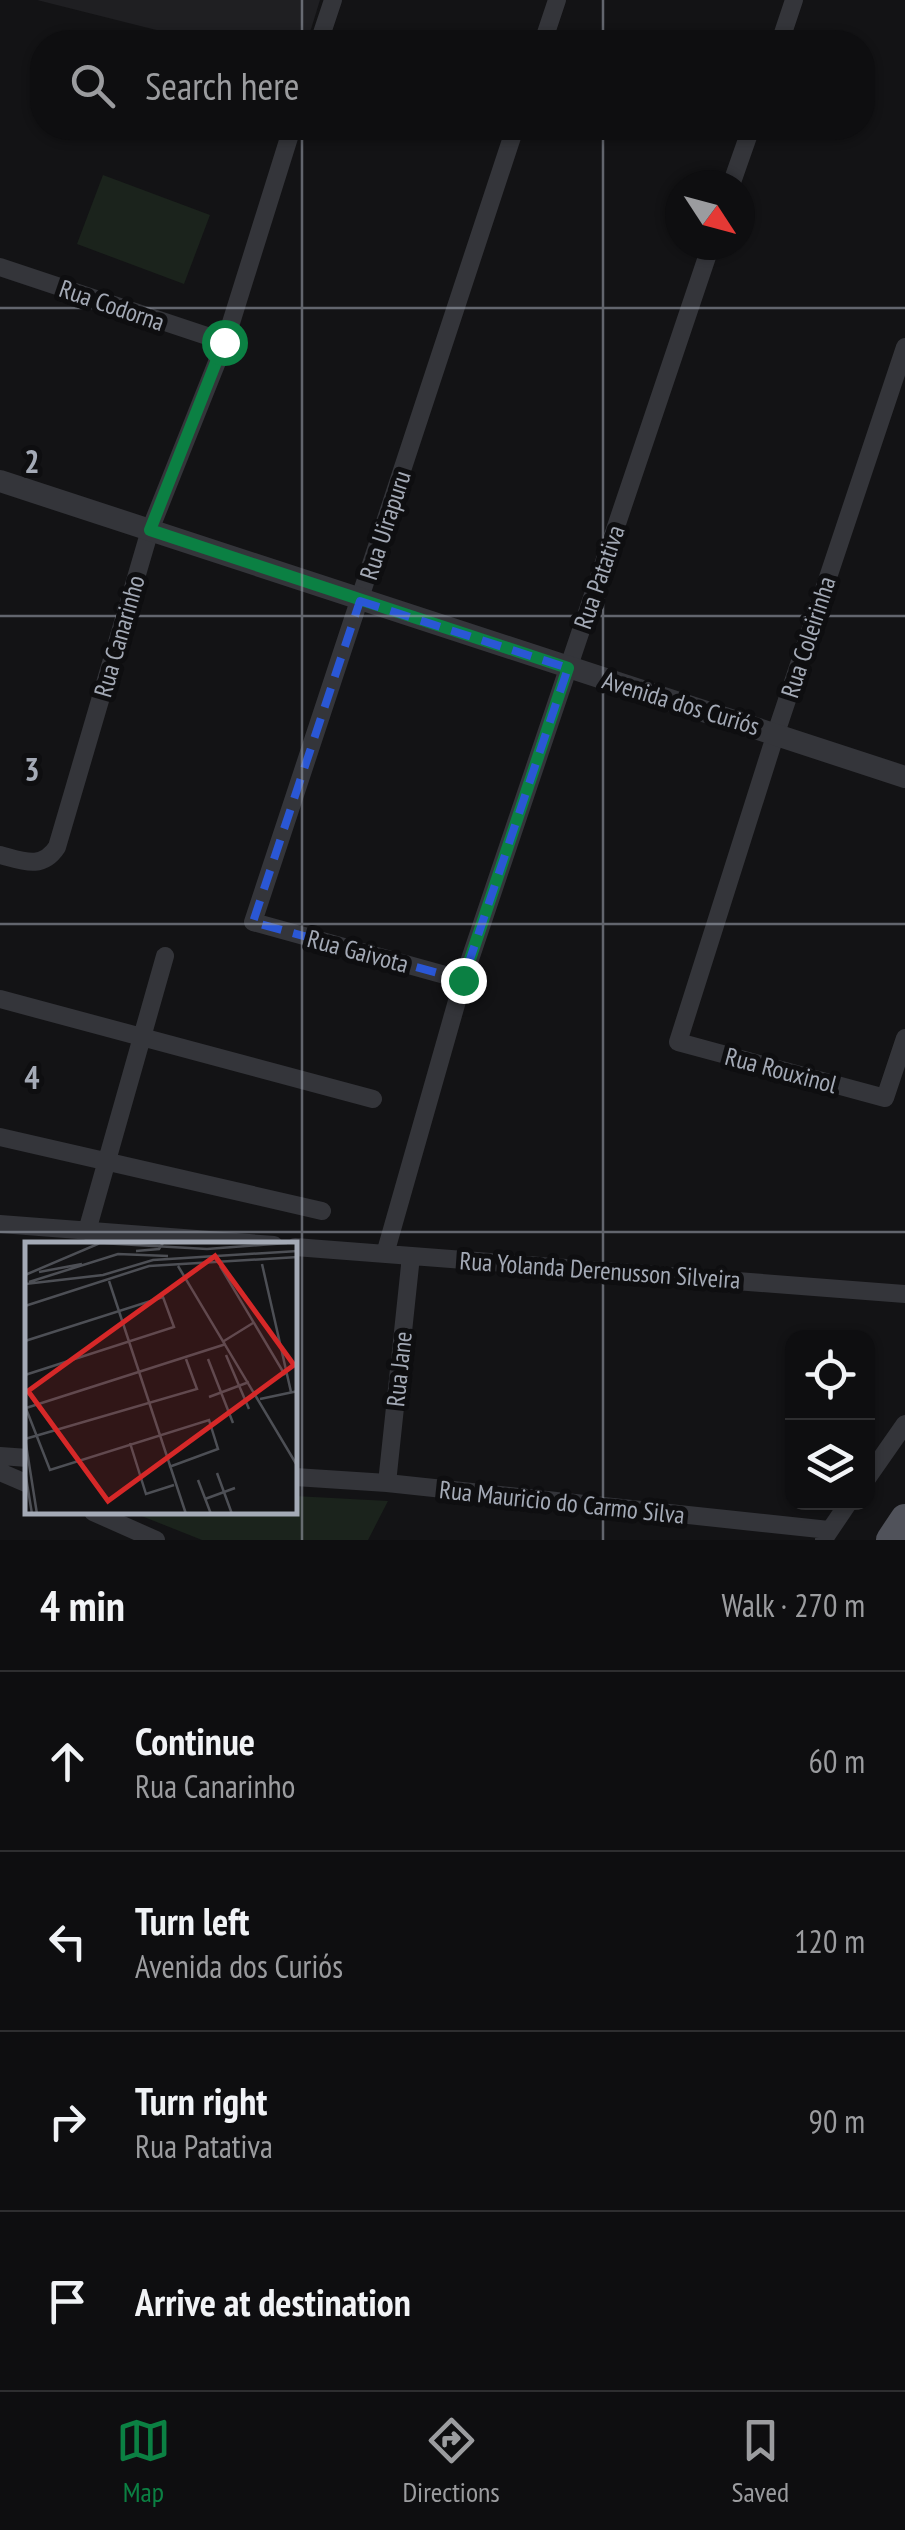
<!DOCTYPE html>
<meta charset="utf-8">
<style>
:root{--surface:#0e0e10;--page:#1c1c1e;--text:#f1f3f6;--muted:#9b9c9f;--line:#2e2e30;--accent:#0b8043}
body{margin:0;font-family:"PT Sans Narrow",sans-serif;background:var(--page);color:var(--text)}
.controls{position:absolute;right:30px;bottom:30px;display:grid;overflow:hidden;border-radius:20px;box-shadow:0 2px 8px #0004}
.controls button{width:90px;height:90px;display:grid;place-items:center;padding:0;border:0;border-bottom:2px solid var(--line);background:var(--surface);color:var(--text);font:50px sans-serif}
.compass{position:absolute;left:665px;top:170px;width:90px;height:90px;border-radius:50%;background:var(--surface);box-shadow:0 2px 8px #0004;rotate:126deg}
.stop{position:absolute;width:30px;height:30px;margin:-22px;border:8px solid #0b8043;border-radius:50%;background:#fff}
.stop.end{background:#0b8043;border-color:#fff;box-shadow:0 2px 10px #0008}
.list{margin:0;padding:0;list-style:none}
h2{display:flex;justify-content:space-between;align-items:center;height:130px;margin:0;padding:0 40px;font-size:42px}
h2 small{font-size:32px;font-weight:400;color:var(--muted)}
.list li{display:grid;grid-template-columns:65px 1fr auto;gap:30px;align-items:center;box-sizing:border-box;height:180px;padding:0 40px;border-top:2px solid var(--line)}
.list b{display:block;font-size:38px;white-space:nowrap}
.list p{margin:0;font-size:32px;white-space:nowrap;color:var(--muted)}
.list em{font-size:32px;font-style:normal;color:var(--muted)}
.icon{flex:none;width:55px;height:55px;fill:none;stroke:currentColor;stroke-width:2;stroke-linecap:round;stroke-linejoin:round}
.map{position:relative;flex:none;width:905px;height:1540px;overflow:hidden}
.search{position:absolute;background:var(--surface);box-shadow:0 2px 8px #0004;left:30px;right:30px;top:30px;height:110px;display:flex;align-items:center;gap:25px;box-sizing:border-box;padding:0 35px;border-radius:40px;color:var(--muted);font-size:38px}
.sheet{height:850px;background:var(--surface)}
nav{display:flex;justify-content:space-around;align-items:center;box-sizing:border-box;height:140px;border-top:2px solid var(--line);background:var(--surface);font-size:28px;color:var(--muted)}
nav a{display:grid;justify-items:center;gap:5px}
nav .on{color:var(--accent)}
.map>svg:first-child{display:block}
.built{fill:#1f1f22}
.green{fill:#1b231c}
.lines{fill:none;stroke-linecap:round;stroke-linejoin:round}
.minor{stroke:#34353a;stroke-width:18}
.tertiary{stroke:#34353a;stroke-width:22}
.primary{stroke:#50525a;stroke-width:30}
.route{stroke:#0b8043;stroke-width:12}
.marked{fill:none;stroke:#2a57d5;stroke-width:8;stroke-dasharray:20 12;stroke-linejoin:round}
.grid{fill:none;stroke:#a4aab6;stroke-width:2.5;stroke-opacity:0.55}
.labels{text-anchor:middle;stroke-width:10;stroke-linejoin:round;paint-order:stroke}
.street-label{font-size:25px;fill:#a4aab6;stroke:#0e0e10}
.inset-road{fill:none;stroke:#4d4f55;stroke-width:2.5}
.view{fill:#d62828;fill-opacity:0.15;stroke:#d62828;stroke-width:5}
.inset-edge{fill:none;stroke:#a4aab6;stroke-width:5}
.grid-label{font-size:32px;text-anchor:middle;font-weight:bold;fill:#a4aab6;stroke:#0e0e10;stroke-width:10;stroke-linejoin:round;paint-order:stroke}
</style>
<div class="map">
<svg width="905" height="1540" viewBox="0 0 905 1540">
<rect width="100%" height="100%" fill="#131315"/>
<path class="built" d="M37,0H320L307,42H204Z"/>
<path class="green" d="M103,175L210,215L184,284L77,244Z
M295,1496L388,1501L368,1540H202L134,1513L295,1512Z"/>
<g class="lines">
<path class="minor" d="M319,42L333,0
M543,42L557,0
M780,42L794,0
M731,185L751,128
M0,267L225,342
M905,347L776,733L678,1042L885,1098L905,1038
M0,855C23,861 42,870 57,847L150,530L225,342L292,128
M463,980L253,922L515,128
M0,999L373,1099
M0,1137L322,1211
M0,1224L274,1245
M87,1231L165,956
M295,1247L905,1294
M385,1254L463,980L711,245
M0,1456L28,1458
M0,1472L28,1484
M295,1477L387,1483L829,1530
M868,1477L905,1424
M387,1483L411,1256
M93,1512L156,1540
M824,1539L849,1502"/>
<path class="tertiary" d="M0,481L905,777"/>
<path class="primary" d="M891,1540L905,1519"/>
</g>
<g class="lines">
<path class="route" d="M224,342L150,530L568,668L463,980"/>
</g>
<path class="marked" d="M360,601L568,668L463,980L253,922Z"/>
<path class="grid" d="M302,0V42M603,0V42M302,128V1540M603,128V1540M0,308H905M0,616H905M0,924H905M0,1232H905"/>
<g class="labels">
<g class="street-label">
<text transform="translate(112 305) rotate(19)" y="9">Rua Codorna</text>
<text transform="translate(385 525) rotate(-72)" y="9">Rua Uirapuru</text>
<text transform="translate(599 577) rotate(-71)" y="9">Rua Patativa</text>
<text transform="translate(119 636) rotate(-74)" y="9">Rua Canarinho</text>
<text transform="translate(808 637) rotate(-72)" y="9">Rua Coleirinha</text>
<text transform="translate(681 703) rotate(17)" y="9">Avenida dos Curiós</text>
<text transform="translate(358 951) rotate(15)" y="9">Rua Gaivota</text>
<text transform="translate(781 1070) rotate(15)" y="9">Rua Rouxinol</text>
<text transform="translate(600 1270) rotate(4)" y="9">Rua Yolanda Derenusson Silveira</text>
<text transform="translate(399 1369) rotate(-84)" y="9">Rua Jane</text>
<text transform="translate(562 1502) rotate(6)" y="9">Rua Mauricio do Carmo Silva</text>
</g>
</g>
<g transform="translate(25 1242)">
<rect width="272" height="272" fill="#131315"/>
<path class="inset-road" d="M111,9L134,7L138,1M237,22L266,150M153,24L273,225M195,24L260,133M14,30L57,22M0,33L75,1L182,7L262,1M84,39L161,272M4,40L93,12L143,14M0,42L78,33L128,18L273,9M0,64L124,24L273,15M0,99L138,55L149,85L0,133M199,99L228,81M201,113L224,167M183,117L208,181M184,155L224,140M235,157L273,149M0,164L25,228L184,178L193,207L144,225M1,166L201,102M0,196L12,272M0,197L172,147L161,117M105,201L121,252L149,243M0,229L7,272M192,231L207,272M173,238L186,272M180,257L210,246"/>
<path class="view" d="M190,14L269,123L83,259L3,149Z"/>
<rect width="272" height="272" class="inset-edge"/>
</g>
<g class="grid-label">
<text x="32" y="473">2</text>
<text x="32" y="781">3</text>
<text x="32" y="1089">4</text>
</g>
</svg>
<div class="controls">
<button><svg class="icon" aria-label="locate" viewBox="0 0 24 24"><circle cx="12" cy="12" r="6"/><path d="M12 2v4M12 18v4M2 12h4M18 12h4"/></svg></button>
<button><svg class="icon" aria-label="layers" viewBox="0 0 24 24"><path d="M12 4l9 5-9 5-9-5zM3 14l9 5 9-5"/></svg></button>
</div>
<svg class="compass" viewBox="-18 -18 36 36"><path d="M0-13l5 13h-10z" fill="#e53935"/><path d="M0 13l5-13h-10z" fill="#9b9c9f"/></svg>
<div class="stop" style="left:224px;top:342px"></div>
<div class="stop end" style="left:463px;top:980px"></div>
<div class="search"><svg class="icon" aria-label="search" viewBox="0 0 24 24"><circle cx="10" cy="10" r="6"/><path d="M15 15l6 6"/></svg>Search here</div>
</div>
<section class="sheet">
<h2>4 min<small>Walk · 270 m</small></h2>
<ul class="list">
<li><svg class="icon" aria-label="ahead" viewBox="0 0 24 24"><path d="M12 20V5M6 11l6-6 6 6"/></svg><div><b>Continue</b><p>Rua Canarinho</p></div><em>60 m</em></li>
<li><svg class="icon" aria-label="left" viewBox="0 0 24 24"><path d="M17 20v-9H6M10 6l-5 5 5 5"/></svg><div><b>Turn left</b><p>Avenida dos Curiós</p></div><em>120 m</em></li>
<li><svg class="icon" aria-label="right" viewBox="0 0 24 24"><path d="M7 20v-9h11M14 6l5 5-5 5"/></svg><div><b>Turn right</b><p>Rua Patativa</p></div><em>90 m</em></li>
<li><svg class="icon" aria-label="arrive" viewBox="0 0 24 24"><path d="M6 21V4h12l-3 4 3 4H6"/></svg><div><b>Arrive at destination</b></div></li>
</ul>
</section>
<nav>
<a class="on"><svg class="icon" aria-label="map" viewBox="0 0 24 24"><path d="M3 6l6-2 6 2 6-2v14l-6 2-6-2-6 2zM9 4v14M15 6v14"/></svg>Map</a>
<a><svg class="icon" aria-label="directions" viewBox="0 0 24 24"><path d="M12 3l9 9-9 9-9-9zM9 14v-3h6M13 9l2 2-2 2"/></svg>Directions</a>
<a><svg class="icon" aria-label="saved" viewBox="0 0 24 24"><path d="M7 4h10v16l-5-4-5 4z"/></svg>Saved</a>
</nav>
